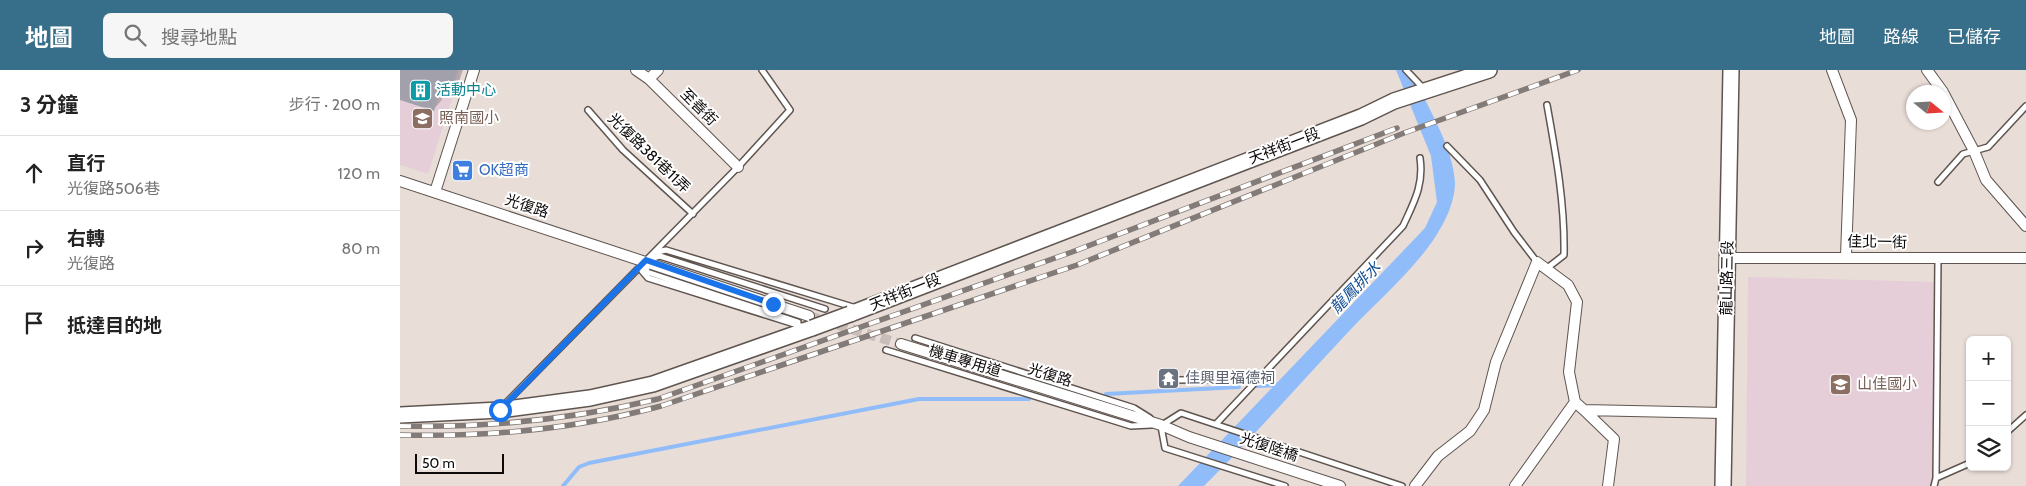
<!DOCTYPE html>
<html lang="zh-TW">
<meta charset="utf-8">
<style>
:root{--surface:#fff;--page:#f6f6f6;--text:#222;--muted:#767676;--line:#e0e0e0;--accent:#376e89}
body{margin:0;font-family:Cabin,"Noto Sans TC",sans-serif;background:var(--page);color:var(--text)}
.controls{position:absolute;right:15px;bottom:15px;display:grid;overflow:hidden;border-radius:8px;box-shadow:0 1px 4px #0004}
.controls button{width:45px;height:45px;display:grid;place-items:center;padding:0;border:0;border-bottom:1px solid var(--line);background:var(--surface);color:var(--text);font:25px sans-serif}
.compass{position:absolute;left:1506px;top:15px;width:45px;height:45px;border-radius:50%;background:var(--surface);box-shadow:0 1px 4px #0004;rotate:108deg}
.scale{position:absolute;left:15px;bottom:12px;width:89px;box-sizing:border-box;padding-left:5px;border:2px solid #0e0a09;border-top:0;font-size:14px;line-height:18px;white-space:nowrap;color:#0e0a09;-webkit-text-stroke:4px #fff;paint-order:stroke}
.stop{position:absolute;width:15px;height:15px;margin:-11px;border:4px solid #1a73e8;border-radius:50%;background:#fff}
.stop.end{background:#1a73e8;border-color:#fff;box-shadow:0 1px 5px #0008}
.list{margin:0;padding:0;list-style:none}
h2{display:flex;justify-content:space-between;align-items:center;height:65px;margin:0;padding:0 20px;font-size:21px}
h2 small{font-size:16px;font-weight:400;color:var(--muted)}
.list li{display:grid;grid-template-columns:32px 1fr auto;gap:15px;align-items:center;box-sizing:border-box;height:75px;padding:0 20px;border-top:1px solid var(--line)}
.list b{display:block;font-size:19px;white-space:nowrap}
.list p{margin:0;font-size:16px;white-space:nowrap;color:var(--muted)}
.list em{font-size:16px;font-style:normal;color:var(--muted)}
.icon{flex:none;width:28px;height:28px;fill:none;stroke:currentColor;stroke-width:2;stroke-linecap:round;stroke-linejoin:round}
.map{position:relative;flex:none;width:1626px;height:416px;overflow:hidden}
header{display:flex;align-items:center;gap:30px;box-sizing:border-box;height:70px;padding:0 25px;background:var(--accent);color:#fff}
header strong{font-size:24px}
nav{display:flex;gap:28px;margin-inline-start:auto;font-size:18px}
.search{width:350px;height:45px;background:var(--page);display:flex;align-items:center;gap:12px;box-sizing:border-box;padding:0 18px;border-radius:8px;color:var(--muted);font-size:19px}
main{display:flex}
aside{flex:1;background:var(--surface)}
.map>svg:first-child{display:block}
.education{fill:#e6ced9}
.water{fill:#90bdfa}
.shadow{fill:#0003}
.lines{fill:none;stroke-linecap:round;stroke-linejoin:round}
.stream{stroke:#90bdfa;stroke-width:4}
.building{fill:#a1a0ab}
.street-tunnel{stroke:#c8bdb8;stroke-width:10;stroke-dasharray:10 5;stroke-linecap:butt}
.lane-casing{stroke:#5f5550;stroke-width:8}
.street-casing{stroke:#5f5550;stroke-width:12}
.secondary-casing{stroke:#5f5550;stroke-width:18}
.lane{stroke:#fff;stroke-width:5}
.street{stroke:#fff;stroke-width:10}
.secondary{stroke:#fff;stroke-width:15}
.rail-casing{stroke:#837b77;stroke-width:5.5}
.rail{stroke:#fff;stroke-width:4;stroke-dasharray:11;stroke-linecap:butt}
.secondary-bridge-casing{stroke:#5f5550;stroke-width:18;stroke-linecap:butt}
.secondary-bridge{stroke:#fff;stroke-width:15}
.route{stroke:#1a73e8;stroke-width:6}
.labels{text-anchor:middle;stroke-width:4;stroke-linejoin:round;paint-order:stroke}
.culture-label{font-size:15px;fill:#0d838f;stroke:#fff;text-anchor:start}
.street-label{font-size:15px;fill:#0e0a09;stroke:#fff}
.education-label{font-size:15px;fill:#785e54;stroke:#fff;text-anchor:start}
.shop-label{font-size:15px;fill:#366cbe;stroke:#fff;text-anchor:start}
.worship-label{font-size:15px;fill:#5b616d;stroke:#fff;text-anchor:start}
.water-label{font-size:16px;font-style:italic;fill:#134d94;stroke:#fff}
</style>
<header>
<strong>地圖</strong>
<div class="search"><svg class="icon" aria-label="search" viewBox="0 0 24 24"><circle cx="10" cy="10" r="6"/><path d="M15 15l6 6"/></svg>搜尋地點</div>
<nav><a>地圖</a><a>路線</a><a>已儲存</a></nav>
</header>
<main>
<aside>
<h2>3 分鐘<small>步行 · 200 m</small></h2>
<ul class="list">
<li><svg class="icon" aria-label="ahead" viewBox="0 0 24 24"><path d="M12 20V5M6 11l6-6 6 6"/></svg><div><b>直行</b><p>光復路506巷</p></div><em>120 m</em></li>
<li><svg class="icon" aria-label="right" viewBox="0 0 24 24"><path d="M7 20v-9h11M14 6l5 5-5 5"/></svg><div><b>右轉</b><p>光復路</p></div><em>80 m</em></li>
<li><svg class="icon" aria-label="arrive" viewBox="0 0 24 24"><path d="M6 21V4h12l-3 4 3 4H6"/></svg><div><b>抵達目的地</b></div></li>
</ul>
</aside>
<div class="map">
<svg width="1626" height="416" viewBox="0 0 1626 416">
<rect width="100%" height="100%" fill="#e9ddd7"/>
<path class="education" d="M0,0H61L28,104L0,95Z
M1348,207L1537,212L1534,416H1346Z"/>
<path class="water" d="M996,0H1010C1025,32 1054,78 1055,113C1055,128 1048,146 1040,159C1023,191 978,231 952,258C902,311 855,365 804,416H778L1025,158L1037,132L1031,86Z"/>
<path class="shadow" d="M0,0H63L59,12L51,20L46,19L41,31L33,40L0,28Z"/>
<g class="lines">
<path class="stream" d="M857,316L878,315
M706,324L839,317
M163,416L179,397L189,393L519,329H629"/>
</g>
<path class="building" d="M0,0H58L51,22L41,19L34,41L0,30Z"/>
<g class="lines">
<path class="street-tunnel" d="M409,246L501,274"/>
<defs>
<path id="lane" d="M1006,0L1025,20
M188,40L223,80L293,144
M1047,76L1080,110L1114,162L1137,192
M1538,112L1563,84L1588,77L1626,36
M257,182L266,180L456,238
M246,190L260,186L425,239
M245,192L242,201L248,208L404,257
M246,193L247,202L398,252
M1146,199L1164,185C1165,134 1156,85 1147,35
M515,268L734,338L750,348
M486,280L731,356L751,355
M776,310L858,309
M103,336L338,97L390,40L362,0
M816,354L1003,156C1014,132 1024,115 1020,88
M762,355L781,343L1002,416
M761,356L765,378L885,416
M1607,362L1626,345
M1536,408L1538,188
M1534,416L1536,408L1570,393"/>
<path id="street" d="M236,0L249,9L338,97
M1432,0L1451,50L1446,186
M1527,0L1543,22
M249,9L258,0
M1544,24L1574,81L1586,110L1626,156
M0,111L409,246
M35,122L74,0
M1328,188H1626
M501,274L761,355L789,367L940,416
M1184,340L1214,369L1208,416
M1015,416L1038,386L1070,361L1084,340L1096,292L1137,192L1168,215L1177,232L1169,302L1175,332L1184,340L1324,343
M1115,416L1175,332"/>
<path id="secondary" d="M450,244L961,47L994,31L1089,0
M0,345L100,340L190,328L253,314L412,258
M1323,416L1331,0"/>
</defs>
<use href="#lane" class="lane-casing"/>
<use href="#street" class="street-casing"/>
<use href="#secondary" class="secondary-casing"/>
<use href="#lane" class="lane"/>
<use href="#street" class="street"/>
<use href="#secondary" class="secondary"/>
<defs>
<path id="rail" d="M0,356C86,358 174,349 258,329L672,182L997,58
M0,365C87,367 177,359 261,336L677,195L1004,63L1178,0"/>
</defs>
<use href="#rail" class="rail-casing"/>
<use href="#rail" class="rail"/>
<defs>
<path id="secondary-bridge" d="M412,258L450,244"/>
</defs>
<use href="#secondary-bridge" class="secondary-bridge-casing"/>
<use href="#secondary-bridge" class="secondary-bridge"/>
</g>
<g class="lines">
<path class="route" d="M100,340L246,190L373,234"/>
</g>
<defs>
<symbol id="building-square" viewBox="-11 -11 22 22"><rect x="-9" y="-9" width="18" height="18" rx="4" fill="#0f9aa8" stroke="#fff"/><path d="M-4-6H4V6H1V3H-1V6H-4ZM-2.5-4.3h1.7v1.8h-1.7ZM.8-4.3h1.7v1.8H.8ZM-2.5-1h1.7V.8h-1.7ZM.8-1h1.7V.8H.8Z" fill="#fff"/></symbol>
<symbol id="school-square" viewBox="-11 -11 22 22"><rect x="-9" y="-9" width="18" height="18" rx="4" fill="#8d6e63" stroke="#fff"/><path d="M0-5L7-2L0 1L-7-2ZM-4 1L0 2.5L4 1V4Q0 6-4 4Z" fill="#fff"/></symbol>
<symbol id="supermarket-square" viewBox="-11 -11 22 22"><rect x="-9" y="-9" width="18" height="18" rx="4" fill="#3f7fe0" stroke="#fff"/><path d="M-6-5.5h2.5l.6 2H6L4.5 2H-2.5L-4.4-4H-6ZM-1.5 3.2a1.3 1.3 0 1 0 .1 0ZM3 3.2a1.3 1.3 0 1 0 .1 0Z" fill="#fff"/></symbol>
<symbol id="temple-square" viewBox="-11 -11 22 22"><rect x="-9" y="-9" width="18" height="18" rx="4" fill="#6b7280" stroke="#fff"/><path d="M0-6L5-2H3V0L6.5 2.5H4V6H1.5V3h-3V6H-4V2.5H-6.5L-3 0V-2H-5Z" fill="#fff"/></symbol>
</defs>
<g fill-rule="evenodd">
<use href="#building-square" x="8" y="8" width="25" height="25"/>
<use href="#school-square" x="10" y="36" width="25" height="25"/>
<use href="#supermarket-square" x="50" y="88" width="25" height="25"/>
<use href="#temple-square" x="756" y="296" width="25" height="25"/>
<use href="#school-square" x="1428" y="302" width="25" height="25"/>
</g>
<g class="labels">
<g class="culture-label">
<text x="36" y="25">活動中心</text>
</g>
<g class="street-label">
<text transform="translate(299 37) rotate(45)" y="5">至善街</text>
<text transform="translate(884 76) rotate(-21)" y="5">天祥街一段</text>
<text transform="translate(249 83) rotate(44)" y="5">光復路381巷11弄</text>
<text transform="translate(127 136) rotate(18)" y="5">光復路</text>
<text transform="translate(1477 172) rotate(1)" y="5">佳北一街</text>
<text transform="translate(1327 208) rotate(-89)" y="5">龍山路三段</text>
<text transform="translate(505 222) rotate(-22)" y="5">天祥街一段</text>
<text transform="translate(565 291) rotate(17)" y="5">機車專用道</text>
<text transform="translate(650 305) rotate(17)" y="5">光復路</text>
<text transform="translate(869 377) rotate(18)" y="5">光復陸橋</text>
</g>
<g class="education-label">
<text x="39" y="53">照南國小</text>
<text x="1457" y="319">山佳國小</text>
</g>
<g class="shop-label">
<text x="79" y="105">OK超商</text>
</g>
<g class="worship-label">
<text x="785" y="313">佳興里福德祠</text>
</g>
<g class="water-label">
<text transform="translate(955 217) rotate(-46)" y="6">龍鳳排水</text>
</g>
</g>
</svg>
<div class="controls">
<button>+</button>
<button>−</button>
<button><svg class="icon" aria-label="layers" viewBox="0 0 24 24"><path d="M12 4l9 5-9 5-9-5zM3 14l9 5 9-5"/></svg></button>
</div>
<svg class="compass" viewBox="-18 -18 36 36"><path d="M0-13l5 13h-10z" fill="#e53935"/><path d="M0 13l5-13h-10z" fill="#767676"/></svg>
<div class="scale">50 m</div>
<div class="stop" style="left:100px;top:340px"></div>
<div class="stop end" style="left:373px;top:234px"></div>
</div>
</main>
